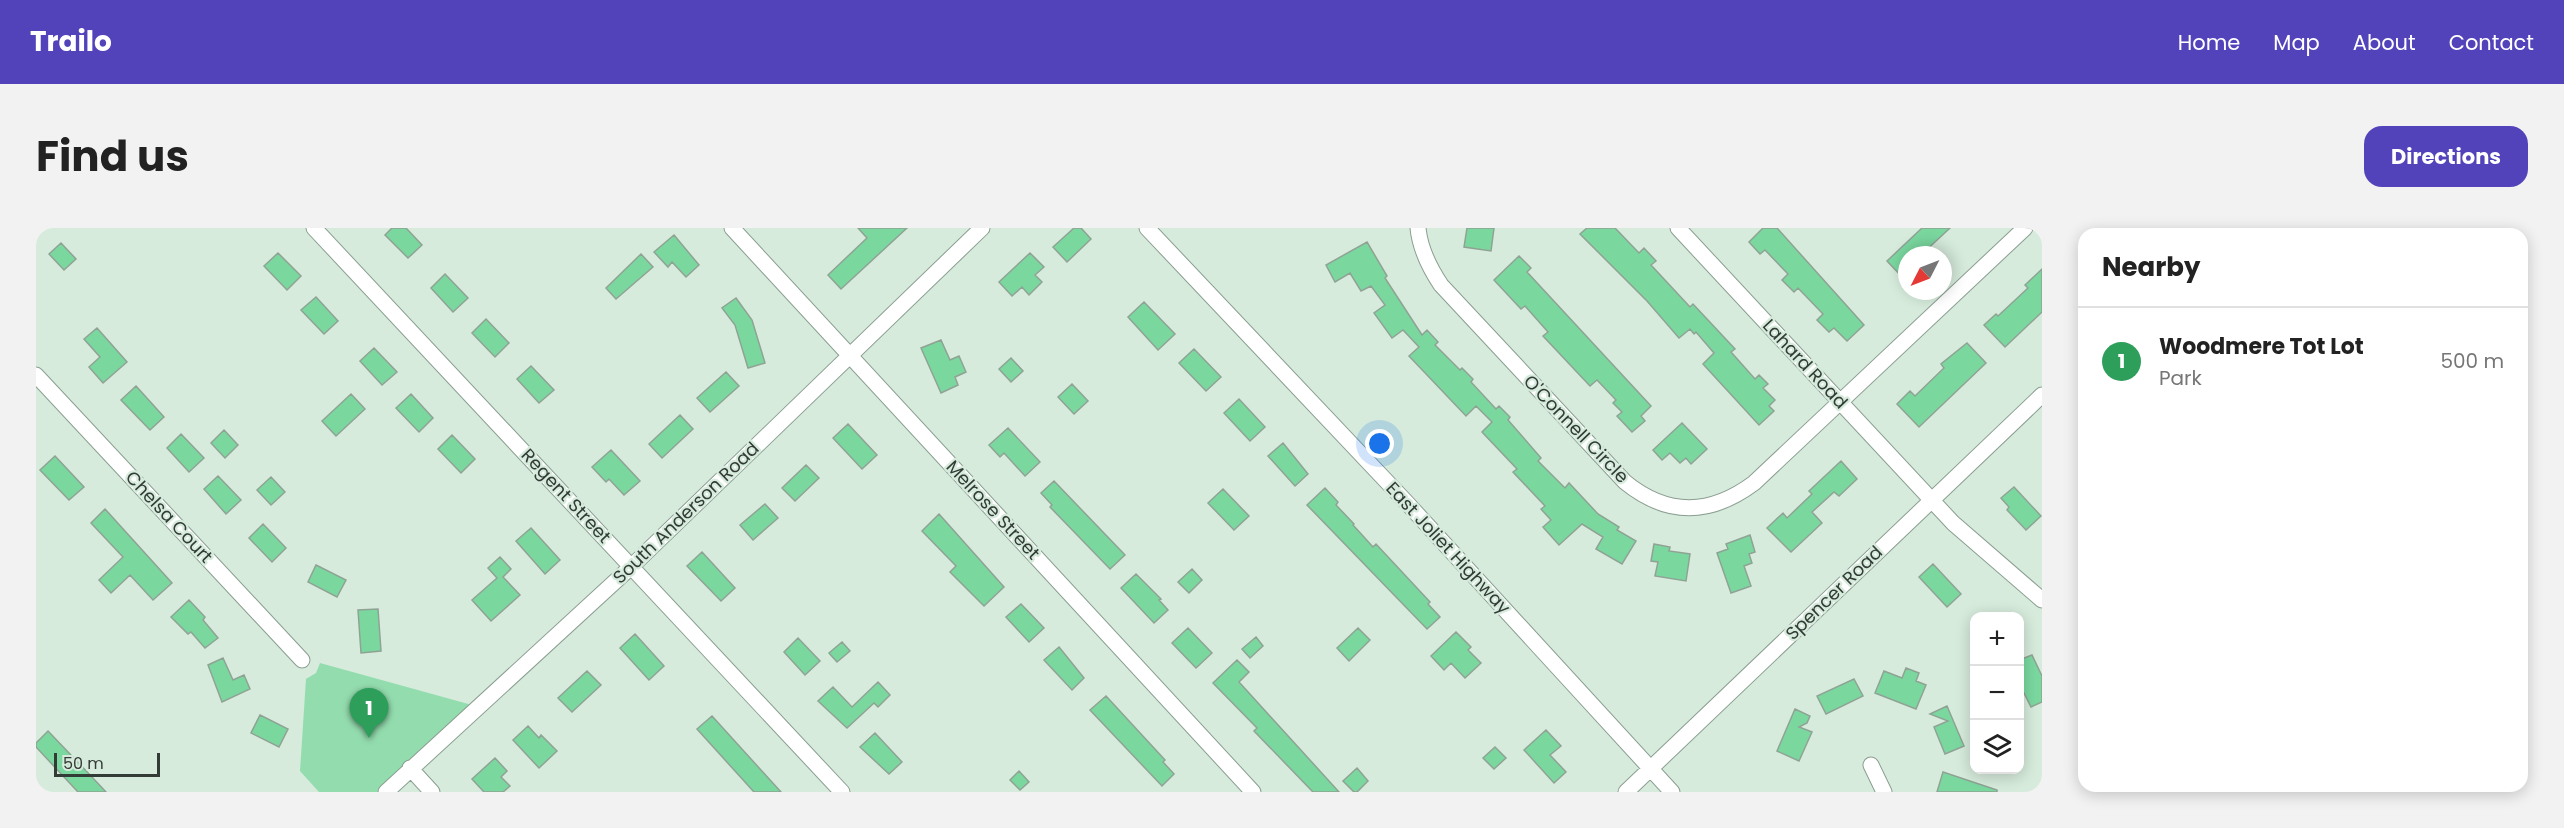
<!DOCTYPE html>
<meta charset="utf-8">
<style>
:root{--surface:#fff;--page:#f2f2f2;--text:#222;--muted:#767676;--line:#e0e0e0;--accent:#5243ba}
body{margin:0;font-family:Poppins,sans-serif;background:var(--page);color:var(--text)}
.controls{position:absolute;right:18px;bottom:18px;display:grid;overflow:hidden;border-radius:12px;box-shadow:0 3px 15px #0003}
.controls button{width:54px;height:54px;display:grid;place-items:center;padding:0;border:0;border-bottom:2px solid var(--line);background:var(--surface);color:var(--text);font:30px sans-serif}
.compass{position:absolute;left:1862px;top:18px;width:54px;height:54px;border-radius:50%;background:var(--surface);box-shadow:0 3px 15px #0003;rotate:228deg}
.scale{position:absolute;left:18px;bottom:15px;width:106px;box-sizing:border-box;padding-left:6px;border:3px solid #323b35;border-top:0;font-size:16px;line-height:21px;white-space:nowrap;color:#323b35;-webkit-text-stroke:4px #d6ebdc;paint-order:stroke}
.you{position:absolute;left:1344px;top:216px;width:21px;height:21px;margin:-15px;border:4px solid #fff;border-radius:50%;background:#1a73e8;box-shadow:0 0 0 9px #1a73e833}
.badge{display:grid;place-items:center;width:39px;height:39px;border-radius:50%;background:var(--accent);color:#fff;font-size:20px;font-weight:700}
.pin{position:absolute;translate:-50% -50px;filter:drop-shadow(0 2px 3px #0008)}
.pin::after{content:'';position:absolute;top:32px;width:21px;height:18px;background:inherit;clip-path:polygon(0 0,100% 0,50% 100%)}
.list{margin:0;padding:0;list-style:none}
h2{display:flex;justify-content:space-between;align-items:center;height:78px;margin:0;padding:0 24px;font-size:26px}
h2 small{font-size:20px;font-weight:400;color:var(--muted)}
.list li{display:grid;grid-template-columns:39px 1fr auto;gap:18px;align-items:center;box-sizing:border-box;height:108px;padding:0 24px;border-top:2px solid var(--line)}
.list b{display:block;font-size:22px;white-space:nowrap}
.list p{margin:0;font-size:20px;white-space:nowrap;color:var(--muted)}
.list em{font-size:20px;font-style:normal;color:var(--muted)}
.icon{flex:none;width:33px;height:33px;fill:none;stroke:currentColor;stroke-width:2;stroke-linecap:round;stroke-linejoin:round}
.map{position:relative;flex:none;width:2006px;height:564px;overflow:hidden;border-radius:18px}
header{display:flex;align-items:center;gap:36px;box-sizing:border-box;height:84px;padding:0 30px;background:var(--accent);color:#fff}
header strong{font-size:28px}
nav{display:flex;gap:33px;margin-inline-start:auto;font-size:21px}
.intro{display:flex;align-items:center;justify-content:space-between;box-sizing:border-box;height:144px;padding:0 36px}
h1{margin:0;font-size:42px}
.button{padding:15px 27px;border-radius:18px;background:var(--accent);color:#fff;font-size:21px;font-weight:700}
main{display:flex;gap:36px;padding:0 36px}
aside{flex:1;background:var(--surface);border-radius:18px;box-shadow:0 3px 15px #0003}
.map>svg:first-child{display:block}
.green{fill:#93dcae}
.building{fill:#7ad89f;stroke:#8fa395;stroke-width:1.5}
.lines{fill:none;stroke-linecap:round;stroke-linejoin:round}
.street-casing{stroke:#8a9e91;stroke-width:17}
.street{stroke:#fff;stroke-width:15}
.labels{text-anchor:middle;stroke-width:4.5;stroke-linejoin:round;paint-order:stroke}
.street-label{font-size:18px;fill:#323b35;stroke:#d6ebdc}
</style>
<header>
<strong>Trailo</strong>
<nav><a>Home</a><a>Map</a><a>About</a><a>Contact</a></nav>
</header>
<div class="intro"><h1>Find us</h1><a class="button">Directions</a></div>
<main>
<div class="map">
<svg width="2006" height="564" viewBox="0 0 2006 564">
<rect width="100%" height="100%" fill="#d6ebdc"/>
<path class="green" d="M284,435L436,477L344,564H283L264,543L270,451L280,445Z"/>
<path class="building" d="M356,0H370L386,17L372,30L349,7Z
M822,0H871L805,61L792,47L831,10Z
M1038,0H1045L1055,11L1031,34L1017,19Z
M1431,0H1458L1455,23L1428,19Z
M1551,0H1579L1603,25L1608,20L1620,33L1615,37L1654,79L1657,76L1699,121L1695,124L1719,151L1723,147L1732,156L1727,160L1739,172L1733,178L1738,183L1723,197L1667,136L1678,125L1660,104L1658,106L1654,101L1643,110L1611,73L1544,6Z
M1727,0H1741L1828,97L1811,113L1798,100L1793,104L1781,92L1787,86L1762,60L1758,64L1746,52L1752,46L1729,22L1724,26L1713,14Z
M1886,0H1914L1885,27H1871V54L1851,33Z
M638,7L663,37L650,49L636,34L632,39L618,24Z
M1331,14L1351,48L1349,50L1386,107L1391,102L1402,114L1399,117L1424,142L1426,140L1437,151L1435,154L1460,181L1463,178L1474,189L1472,192L1505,230L1502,233L1529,260L1533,255L1562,286L1583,299L1581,302L1600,313L1586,336L1560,321L1567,309L1546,296L1523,317L1507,299L1515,292L1505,281L1509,278L1477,244L1481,241L1446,204L1456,194L1440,178L1430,188L1373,128L1383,119L1367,102L1356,110L1338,85L1349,77L1335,58L1325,63L1314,45L1299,54L1290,37Z
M25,15L40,31L28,42L13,26Z
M242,25L265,48L251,62L228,38Z
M994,25L1008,39L999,47L1006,54L993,67L986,59L976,68L963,54Z
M605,26L617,39L580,71L570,60Z
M1483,28L1495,40L1491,44L1615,178L1605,188L1609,193L1596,204L1581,188L1586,184L1577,175L1580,172L1561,152L1554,158L1507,108L1512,104L1489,78L1485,81L1458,52Z
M2006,41V84L1969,119L1948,97L1960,86L1962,88L1992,60L1989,57Z
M409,46L432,70L417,84L395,60Z
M280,69L302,93L288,106L265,82Z
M700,70L716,92L729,135L712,140L699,97L686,80Z
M1108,74L1139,106L1122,122L1092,89Z
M450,91L473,115L459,129L436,105Z
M61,100L91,134L67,155L53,139L64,129L48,111Z
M905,112L914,132L923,128L930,144L919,149L922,157L905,165L885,120Z
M1931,115L1950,135L1883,199L1861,176L1874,163L1879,168L1908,140L1905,136Z
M338,120L361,144L346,157L324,133Z
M1158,121L1185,149L1170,163L1143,135Z
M975,130L987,143L975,154L963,141Z
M495,138L518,162L503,175L481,151Z
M690,144L703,158L674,184L661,170Z
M1036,156L1052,173L1038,186L1022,169Z
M100,158L128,189L114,202L85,172Z
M315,166L329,181L300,208L286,193Z
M375,166L397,190L383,204L360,180Z
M1203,171L1229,199L1214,213L1188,185Z
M644,187L657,201L626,230L613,216Z
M1646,195L1671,221L1655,236L1650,230L1644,235L1634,225L1626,232L1617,222Z
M812,196L841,227L826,241L797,210Z
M972,200L1004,234L989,248L968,225L964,229L953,217Z
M188,202L202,217L189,230L175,215Z
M145,206L168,230L153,244L131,220Z
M416,207L439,231L425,245L402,221Z
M1247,215L1272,246L1259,258L1232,228Z
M575,222L604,253L588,267L573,251L570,254L556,239Z
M19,228L48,259L33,272L4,242Z
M1805,233L1821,251L1803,268L1798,264L1776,284L1786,295L1755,324L1731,300L1747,285L1751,290L1776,266L1773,263Z
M770,237L783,250L759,273L746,260Z
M182,248L205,272L190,286L168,261Z
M235,249L249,264L235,277L221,262Z
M1018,253L1089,327L1074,341L1014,279L1016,277L1005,265Z
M1978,259L2005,288L1990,302L1971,282L1973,279L1965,270Z
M1289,260L1302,274L1300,277L1318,296L1317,297L1337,319L1340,316L1394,374L1392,376L1404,389L1391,401L1271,277Z
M1187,261L1213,288L1198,302L1172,275Z
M729,276L742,290L717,312L704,297Z
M69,281L136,355L117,372L94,347L75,365L63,352L87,329L55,295Z
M903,286L968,359L948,378L914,344L920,338L886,303Z
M227,296L250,320L236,334L213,310Z
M495,300L524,332L509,346L480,313Z
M1714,307L1719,324L1713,326L1716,335L1708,338L1715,358L1695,365L1681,325L1692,321L1690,316Z
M1618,316L1634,319L1633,323L1654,326L1650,353L1619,348L1622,334L1615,333Z
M666,324L699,360L685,373L651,338Z
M464,329L475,341L467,349L484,367L455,393L436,372L461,350L452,340Z
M1897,336L1925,366L1911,379L1883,349Z
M280,337L310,352L301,369L272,354Z
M1156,341L1166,352L1153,365L1142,354Z
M1100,346L1125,371L1123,372L1132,382L1118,395L1085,360Z
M153,372L169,389L167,392L182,410L169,420L155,404L152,406L135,389Z
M985,376L1008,400L993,414L970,389Z
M342,381L345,423L325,425L322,382Z
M1152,400L1176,425L1160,440L1136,415Z
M1322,400L1334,412L1313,433L1301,420Z
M1420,404L1435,419L1432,422L1445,435L1429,450L1415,435L1408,442L1395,428Z
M599,406L628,438L613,452L584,420Z
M1220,409L1227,418L1214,430L1206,421Z
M762,410L784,433L769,447L748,424Z
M806,414L814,423L801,434L793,425Z
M1023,419L1048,450L1036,462L1008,432Z
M1996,427L2006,448V474L1995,479L1983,455V432Z
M187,430L197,452L208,447L214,461L186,474L172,437Z
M1201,432L1213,444L1203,454L1303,564H1277L1218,503L1221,500L1177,455Z
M1870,440L1883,445L1880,453L1890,457L1880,481L1839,465L1848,443L1866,450Z
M551,443L565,457L536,484L522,470Z
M1818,451L1827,468L1790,486L1781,468Z
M842,454L854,467L842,479L838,475L811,500L782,473L797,459L816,479Z
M1070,468L1129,532L1127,534L1138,546L1126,558L1054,482Z
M1911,478L1928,518L1909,526L1898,499L1912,493L1894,486Z
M1759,481L1774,488L1771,495L1763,499L1776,504L1763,533L1741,523Z
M224,487L252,501L243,519L215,505Z
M676,488L705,520L745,564H718L661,501Z
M492,498L503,510L505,507L521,523L503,540L477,512Z
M1510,502L1525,518L1514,527L1530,544L1518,555L1488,522Z
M12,503L55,548L70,564H42L0,519V515Z
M839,505L866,534L853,546L824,519Z
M1459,519L1470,530L1458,541L1447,530Z
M459,530L471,543L465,549L474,558L467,564H448L436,551Z
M1321,540L1332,553L1321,564H1318L1307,553Z
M983,543L993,554L984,562L974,552Z
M1907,544L1961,562V564H1901Z"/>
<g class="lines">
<defs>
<path id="street" d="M278,0L806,564
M696,0L1217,564
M1111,0L1372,276L1636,564
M1382,0C1384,21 1393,39 1405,57L1589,254C1632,289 1675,287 1718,255L1989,0
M1642,0L1917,295L2006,372
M0,147L266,432
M1835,537L1848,564
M374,540L396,564
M350,564L596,338L946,0
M1590,564L2006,167"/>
</defs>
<use href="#street" class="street-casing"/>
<use href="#street" class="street"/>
</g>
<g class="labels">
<g class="street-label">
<text transform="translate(1769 136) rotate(47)" y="6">Lahard Road</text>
<text transform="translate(1540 201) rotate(46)" y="6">O'Connell Circle</text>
<text transform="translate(530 268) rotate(47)" y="6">Regent Street</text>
<text transform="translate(957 282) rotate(47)" y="6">Melrose Street</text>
<text transform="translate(650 285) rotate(-44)" y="6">South Anderson Road</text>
<text transform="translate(133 289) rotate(47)" y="6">Chelsa Court</text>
<text transform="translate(1412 320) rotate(47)" y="6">East Joliet Highway</text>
<text transform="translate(1798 365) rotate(-44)" y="6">Spencer Road</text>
</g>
</g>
</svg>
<div class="controls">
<button>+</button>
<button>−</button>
<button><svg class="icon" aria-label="layers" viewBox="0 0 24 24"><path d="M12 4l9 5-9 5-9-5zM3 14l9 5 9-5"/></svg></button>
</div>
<svg class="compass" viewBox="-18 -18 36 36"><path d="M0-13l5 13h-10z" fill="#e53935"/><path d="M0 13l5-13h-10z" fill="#767676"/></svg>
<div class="scale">50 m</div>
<div class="you"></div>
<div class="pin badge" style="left:333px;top:510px;background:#2e9e5b">1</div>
</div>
<aside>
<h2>Nearby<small></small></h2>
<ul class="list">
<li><span class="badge" style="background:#2e9e5b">1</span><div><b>Woodmere Tot Lot</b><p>Park</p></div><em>500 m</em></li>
</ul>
</aside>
</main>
